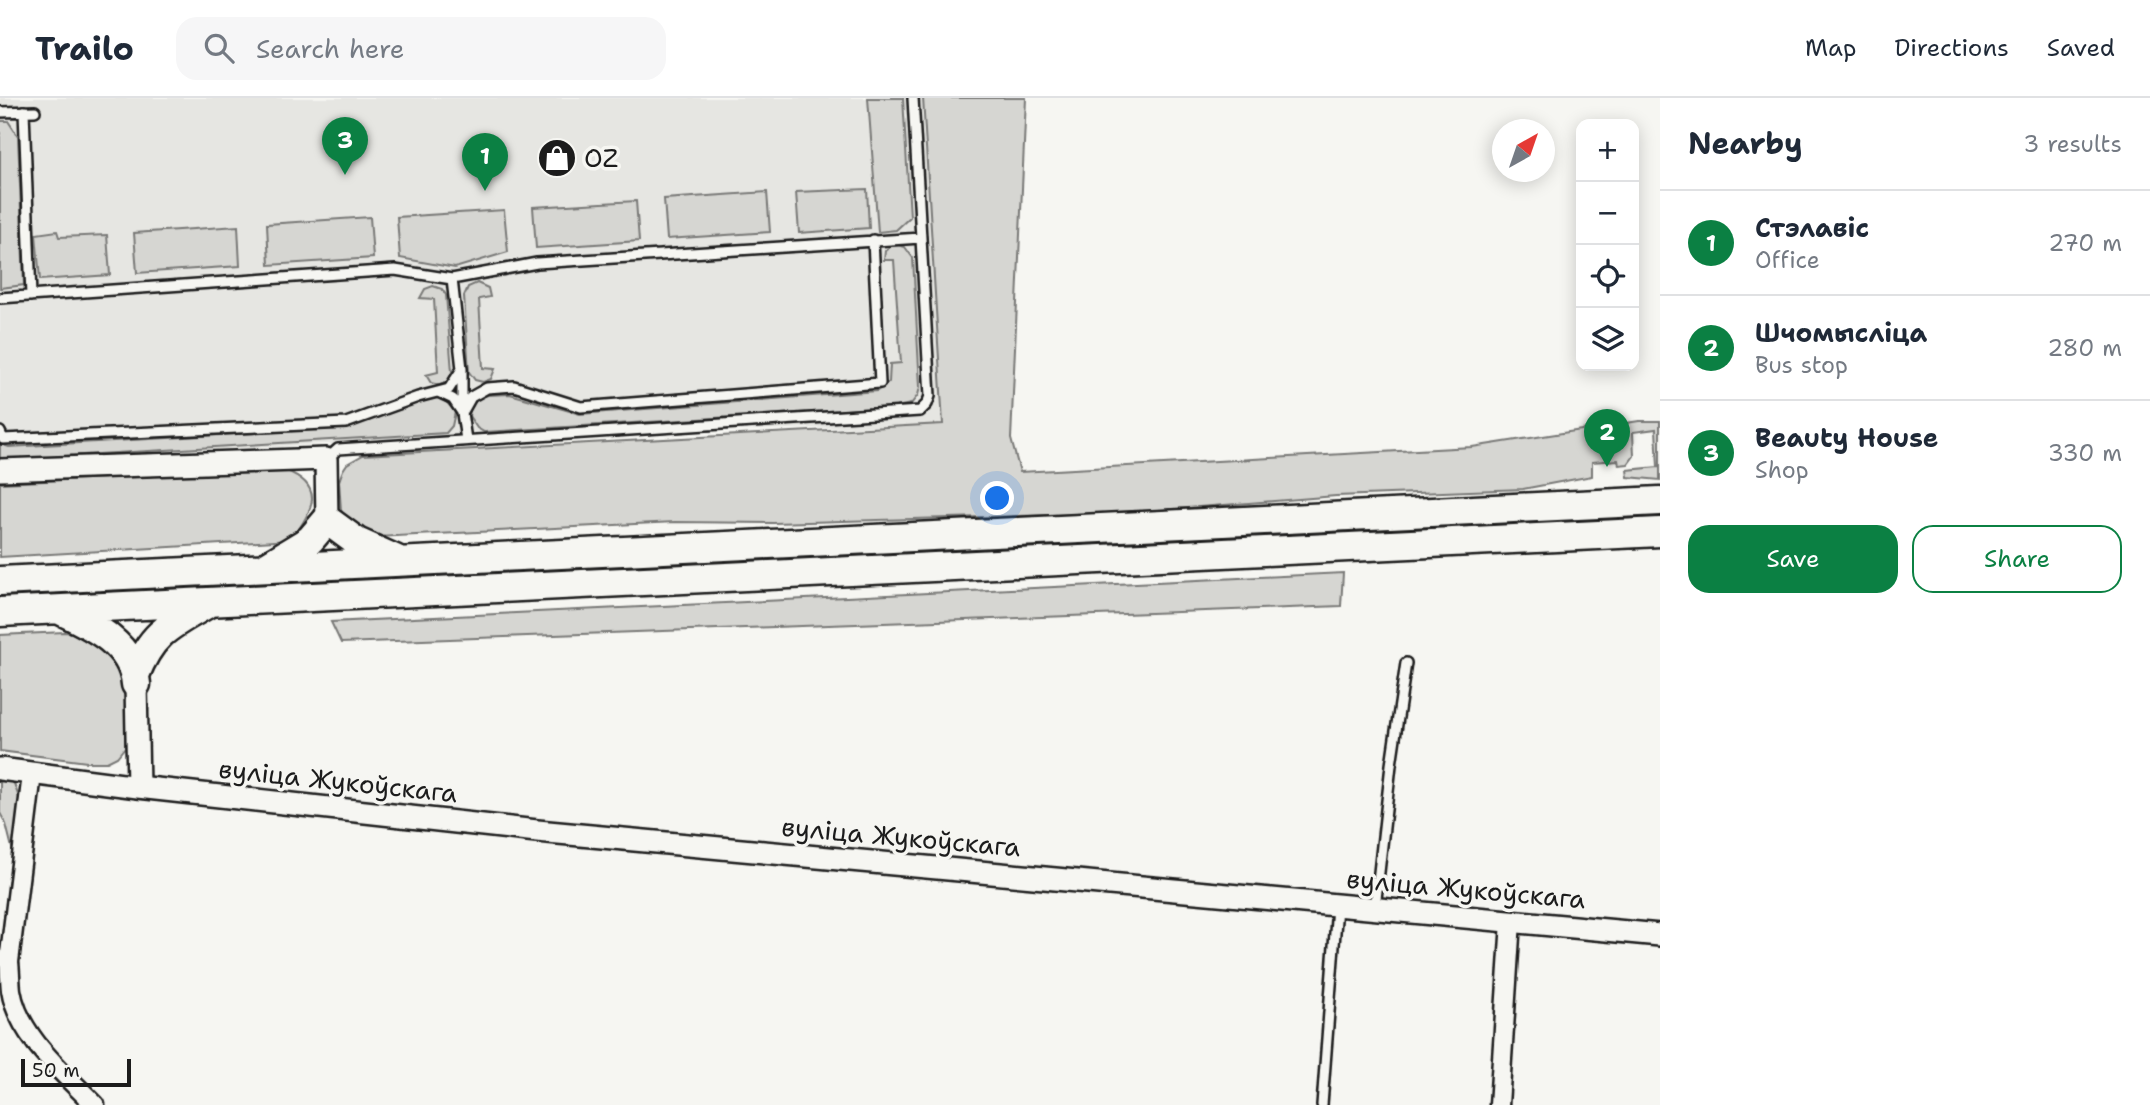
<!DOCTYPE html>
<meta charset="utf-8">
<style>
:root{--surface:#fff;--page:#f6f6f7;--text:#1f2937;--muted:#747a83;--line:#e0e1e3;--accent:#0b8043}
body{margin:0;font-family:"Shantell Sans",sans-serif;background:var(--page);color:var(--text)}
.controls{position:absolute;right:21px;top:21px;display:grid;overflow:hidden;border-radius:14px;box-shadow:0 4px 18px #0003}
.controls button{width:63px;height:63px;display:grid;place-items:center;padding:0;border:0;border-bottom:2px solid var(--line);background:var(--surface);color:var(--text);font:35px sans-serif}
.compass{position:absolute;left:1492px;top:21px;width:63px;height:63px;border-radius:50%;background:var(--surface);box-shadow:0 4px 18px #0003;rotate:40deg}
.scale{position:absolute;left:21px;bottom:18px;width:110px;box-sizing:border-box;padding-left:7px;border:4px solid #1c1c1c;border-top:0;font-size:19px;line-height:24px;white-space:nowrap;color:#1c1c1c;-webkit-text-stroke:5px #f6f6f2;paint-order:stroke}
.you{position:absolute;left:998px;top:401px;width:24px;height:24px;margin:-18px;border:5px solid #fff;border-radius:50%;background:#1a73e8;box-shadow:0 0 0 10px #1a73e833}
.badge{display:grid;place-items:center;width:46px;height:46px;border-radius:50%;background:var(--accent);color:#fff;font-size:23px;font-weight:700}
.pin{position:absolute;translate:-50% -58px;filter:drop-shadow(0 2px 4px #0008)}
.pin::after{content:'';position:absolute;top:37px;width:24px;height:21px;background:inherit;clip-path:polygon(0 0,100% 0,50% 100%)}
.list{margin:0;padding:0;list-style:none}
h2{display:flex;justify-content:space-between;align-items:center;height:91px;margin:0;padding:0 28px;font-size:30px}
h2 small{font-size:23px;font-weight:400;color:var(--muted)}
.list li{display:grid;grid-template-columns:46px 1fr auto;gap:21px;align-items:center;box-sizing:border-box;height:105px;padding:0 28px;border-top:2px solid var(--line)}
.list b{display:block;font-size:26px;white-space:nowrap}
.list p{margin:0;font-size:23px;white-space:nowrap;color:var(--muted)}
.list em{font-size:23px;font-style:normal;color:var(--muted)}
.actions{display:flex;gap:14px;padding:21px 28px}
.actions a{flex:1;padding:16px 0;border:2px solid var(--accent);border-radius:21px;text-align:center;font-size:24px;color:var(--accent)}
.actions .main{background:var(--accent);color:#fff}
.icon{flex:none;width:38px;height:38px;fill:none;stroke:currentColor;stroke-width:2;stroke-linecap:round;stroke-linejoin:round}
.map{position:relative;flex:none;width:1660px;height:1007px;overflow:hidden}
header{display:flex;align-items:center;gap:42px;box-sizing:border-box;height:98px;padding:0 35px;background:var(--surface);border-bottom:2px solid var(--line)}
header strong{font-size:33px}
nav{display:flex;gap:38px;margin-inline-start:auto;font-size:24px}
.search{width:490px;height:63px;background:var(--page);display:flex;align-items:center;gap:18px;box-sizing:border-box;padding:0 24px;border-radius:21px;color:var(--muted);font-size:26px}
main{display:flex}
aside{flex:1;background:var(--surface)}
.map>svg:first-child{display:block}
.built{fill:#e6e6e2}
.green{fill:#d6d6d2;stroke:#797977;stroke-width:2}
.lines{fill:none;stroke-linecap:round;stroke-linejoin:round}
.service-casing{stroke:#1c1c1c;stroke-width:14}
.minor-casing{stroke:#1c1c1c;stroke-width:23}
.tertiary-casing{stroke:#1c1c1c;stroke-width:26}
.trunk-casing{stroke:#1c1c1c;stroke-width:33}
.service{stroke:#f6f6f2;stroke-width:9}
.minor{stroke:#f6f6f2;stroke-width:18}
.tertiary{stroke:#f6f6f2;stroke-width:21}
.trunk{stroke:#f6f6f2;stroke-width:28}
.labels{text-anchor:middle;stroke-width:7;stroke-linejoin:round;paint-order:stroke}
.poi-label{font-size:26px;fill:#1c1c1c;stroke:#f6f6f2;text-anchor:start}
.street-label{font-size:26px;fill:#1c1c1c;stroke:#f6f6f2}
</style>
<header>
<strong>Trailo</strong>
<div class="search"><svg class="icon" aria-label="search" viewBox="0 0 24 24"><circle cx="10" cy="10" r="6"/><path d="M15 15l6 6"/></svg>Search here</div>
<nav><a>Map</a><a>Directions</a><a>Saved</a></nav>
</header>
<main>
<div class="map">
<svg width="1660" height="1007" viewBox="0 0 1660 1007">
<rect width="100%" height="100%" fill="#f6f6f2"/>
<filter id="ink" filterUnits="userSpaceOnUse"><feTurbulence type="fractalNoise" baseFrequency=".0143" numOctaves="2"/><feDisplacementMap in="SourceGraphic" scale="14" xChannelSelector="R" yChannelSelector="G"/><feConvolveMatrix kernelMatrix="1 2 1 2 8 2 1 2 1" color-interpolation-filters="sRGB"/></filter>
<g filter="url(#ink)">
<path class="built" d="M0,0H1013L943,326L325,346L0,362Z"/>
<path class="green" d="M868,0H903L910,119L896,132L878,134Z
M923,0H1026L1011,341L1020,374L1472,349L1639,323H1660V382L1628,379L1627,372L1658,369L1656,331L1633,334L1634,358L1628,366L1619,367L1618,362L1592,364V378L1523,391L1336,398L1124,415L773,425L675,424L376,439L347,425L341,412L339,383L343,372L347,366L363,357L943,326Z
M0,23H8L18,38L24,187L0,190Z
M867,91L869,130L799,135L796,94Z
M767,94L770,134L667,141L664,101Z
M636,103L639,143L536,150L533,109Z
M504,112L508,154L455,170L400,160L397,119Z
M370,119L373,160L269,167L267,126Z
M238,128L240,168L137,175L134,135Z
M57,133L59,139L107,137L110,177L40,182L36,136Z
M898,147L905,149L913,160L920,289L918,297L911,306L896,309L484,334L477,330L469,318L471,306L480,299L488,297L510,296L580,316L877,293L889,284L890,266L901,265L894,162H884L885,153L891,148Z
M477,185L488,190L490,199L479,201L483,270L495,271L491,281L483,284L475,282L469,274L464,198L468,189Z
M433,188L442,191L446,197L452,274L448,283L440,287L431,285L426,277L438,274L434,201L420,200L425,191Z
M432,299L444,301L455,314L452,328L446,335L0,362V346L9,349L346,330Z
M284,372C327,388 313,413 291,442L0,459V385Z
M1343,475L1341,508L341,545L331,524Z
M65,534L85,537L101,544L127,582L125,649L117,659L107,664H87L0,653V537Z
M0,677L13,683L22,708L13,754L6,726L0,715Z"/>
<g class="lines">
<defs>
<path id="service" d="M24,13L31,198
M0,14L35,13
M452,181L462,271V315L466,342
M0,200L395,172L452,181L537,165L921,140
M438,294L453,301L461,313
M462,315L471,299L487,290L514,288L581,309L880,285L873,142
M0,334L3,341L346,325L418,299L449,291L462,271
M327,361L338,351L920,313L927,306L930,298L913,0
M1375,810L1391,667L1406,565
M1322,1007L1337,808"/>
<path id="minor" d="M32,676L9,864C10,873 10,883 11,892C18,938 64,975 95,1007
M1499,1007L1511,823"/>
<path id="tertiary" d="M0,372L326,361L327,422
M136,586L138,689
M0,671L138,689L537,733L1660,837"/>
<path id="trunk" d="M267,468L310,442L327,422L357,444L395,461
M0,483L1660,403
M60,512C91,527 133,546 136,586
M0,514L1660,434
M135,577C151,536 168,528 205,507"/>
</defs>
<use href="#service" class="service-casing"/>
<use href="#minor" class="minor-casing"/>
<use href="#tertiary" class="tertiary-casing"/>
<use href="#trunk" class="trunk-casing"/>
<use href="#service" class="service"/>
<use href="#minor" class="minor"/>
<use href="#tertiary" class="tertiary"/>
<use href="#trunk" class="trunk"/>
</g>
</g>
<defs>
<symbol id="shop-disc" viewBox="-11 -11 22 22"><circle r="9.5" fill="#1c1c1c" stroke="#f6f6f2"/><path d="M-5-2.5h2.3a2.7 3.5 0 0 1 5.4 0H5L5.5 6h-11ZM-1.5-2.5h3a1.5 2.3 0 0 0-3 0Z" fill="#fff"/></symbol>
</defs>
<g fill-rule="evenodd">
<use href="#shop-disc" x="535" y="38" width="44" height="44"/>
</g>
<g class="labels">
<g class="poi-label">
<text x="584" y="69">OZ</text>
</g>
<g class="street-label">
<text transform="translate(338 683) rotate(6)" y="9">вуліца Жукоўскага</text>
<text transform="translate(901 739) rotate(5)" y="9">вуліца Жукоўскага</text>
<text transform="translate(1466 791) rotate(5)" y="9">вуліца Жукоўскага</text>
</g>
</g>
</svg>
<div class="controls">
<button>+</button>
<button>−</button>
<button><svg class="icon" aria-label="locate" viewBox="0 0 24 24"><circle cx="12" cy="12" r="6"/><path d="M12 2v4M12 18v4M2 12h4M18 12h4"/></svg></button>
<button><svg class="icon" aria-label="layers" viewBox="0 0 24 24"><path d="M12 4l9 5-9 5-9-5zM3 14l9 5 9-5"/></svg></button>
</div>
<svg class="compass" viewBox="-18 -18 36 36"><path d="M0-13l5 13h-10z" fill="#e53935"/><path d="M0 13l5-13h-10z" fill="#747a83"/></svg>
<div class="scale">50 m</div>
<div class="you"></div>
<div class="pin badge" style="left:485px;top:93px">1</div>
<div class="pin badge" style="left:1607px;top:369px">2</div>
<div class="pin badge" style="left:345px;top:77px">3</div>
</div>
<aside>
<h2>Nearby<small>3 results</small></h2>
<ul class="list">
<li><span class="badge">1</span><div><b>Стэлавіс</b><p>Office</p></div><em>270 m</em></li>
<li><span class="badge">2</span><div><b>Шчомысліца</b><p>Bus stop</p></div><em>280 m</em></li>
<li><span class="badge">3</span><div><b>Beauty House</b><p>Shop</p></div><em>330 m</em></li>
</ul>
<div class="actions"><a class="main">Save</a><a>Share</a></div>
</aside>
</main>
